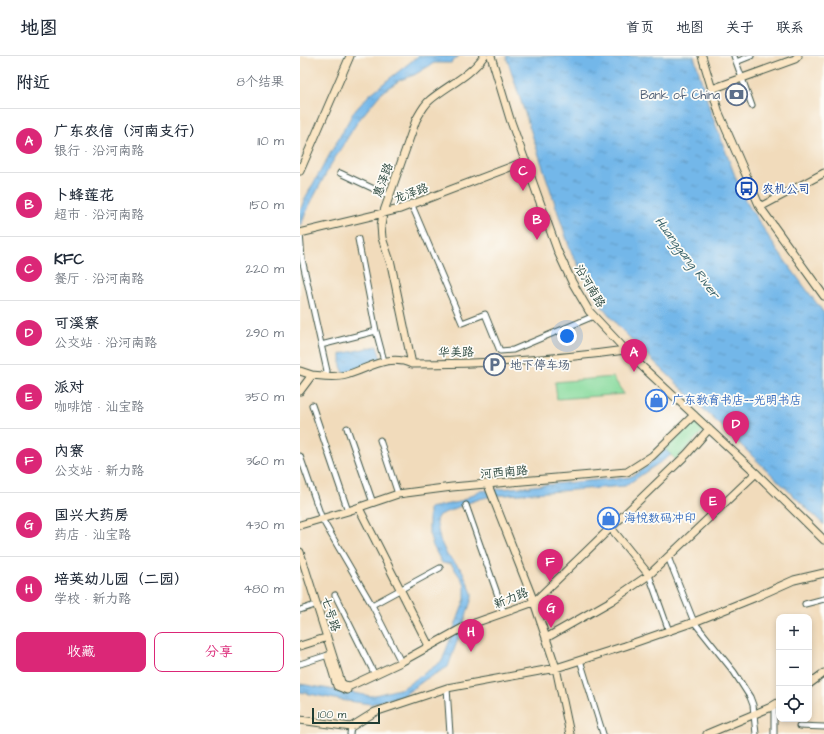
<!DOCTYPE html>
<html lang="zh">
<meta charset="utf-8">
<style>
:root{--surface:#fff;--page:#f2f2f3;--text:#1f2937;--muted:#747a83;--line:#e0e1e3;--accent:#db2777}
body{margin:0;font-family:"Architects Daughter","LXGW WenKai TC",sans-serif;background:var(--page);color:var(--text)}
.controls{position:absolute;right:12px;bottom:12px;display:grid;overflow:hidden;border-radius:8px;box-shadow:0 2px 6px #0003}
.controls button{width:36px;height:36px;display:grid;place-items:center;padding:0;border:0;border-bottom:1px solid var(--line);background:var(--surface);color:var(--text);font:20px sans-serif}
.scale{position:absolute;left:12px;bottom:10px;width:68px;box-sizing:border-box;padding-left:4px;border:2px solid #1f3d34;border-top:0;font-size:11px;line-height:14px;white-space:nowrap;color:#1f3d34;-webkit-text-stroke:3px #fdfcf7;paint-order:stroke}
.you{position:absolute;left:267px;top:280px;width:14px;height:14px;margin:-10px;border:3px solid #fff;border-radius:50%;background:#1a73e8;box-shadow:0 0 0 6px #1a73e833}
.badge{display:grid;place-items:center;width:26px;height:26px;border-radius:50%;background:var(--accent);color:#fff;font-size:13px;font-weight:700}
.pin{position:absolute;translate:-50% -33px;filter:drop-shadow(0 1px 2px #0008)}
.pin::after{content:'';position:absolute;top:21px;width:14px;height:12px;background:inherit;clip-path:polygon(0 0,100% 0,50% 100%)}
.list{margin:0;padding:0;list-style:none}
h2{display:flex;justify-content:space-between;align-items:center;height:52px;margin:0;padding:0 16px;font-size:17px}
h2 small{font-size:13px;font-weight:400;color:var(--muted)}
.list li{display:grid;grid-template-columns:26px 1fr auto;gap:12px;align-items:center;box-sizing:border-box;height:64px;padding:0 16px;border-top:1px solid var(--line)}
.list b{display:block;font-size:15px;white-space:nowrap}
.list p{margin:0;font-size:13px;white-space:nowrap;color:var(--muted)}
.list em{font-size:13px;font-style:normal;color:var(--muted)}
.actions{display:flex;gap:8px;padding:12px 16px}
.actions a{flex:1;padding:9px 0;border:1px solid var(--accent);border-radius:8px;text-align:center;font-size:14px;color:var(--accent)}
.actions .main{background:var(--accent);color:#fff}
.icon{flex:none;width:22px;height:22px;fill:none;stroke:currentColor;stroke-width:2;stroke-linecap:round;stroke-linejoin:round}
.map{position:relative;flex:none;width:524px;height:678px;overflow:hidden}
header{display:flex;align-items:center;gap:24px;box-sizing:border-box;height:56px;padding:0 20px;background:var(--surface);border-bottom:1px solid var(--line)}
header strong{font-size:19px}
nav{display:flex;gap:22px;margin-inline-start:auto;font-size:14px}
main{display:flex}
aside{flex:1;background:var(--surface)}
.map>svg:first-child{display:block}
.green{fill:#87da9c;stroke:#538c68}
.water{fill:url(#water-ripples);stroke:#497a8e}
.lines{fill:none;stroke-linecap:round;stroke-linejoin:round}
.street-casing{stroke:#3e5548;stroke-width:7}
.secondary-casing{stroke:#3e5548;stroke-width:9}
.street{stroke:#fff;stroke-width:5}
.secondary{stroke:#fbe6c4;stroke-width:7}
.labels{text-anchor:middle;stroke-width:3.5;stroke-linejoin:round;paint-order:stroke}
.service-label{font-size:12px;fill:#4e5e75;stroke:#fdfcf7;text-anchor:end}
.street-label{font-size:12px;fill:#1f3d34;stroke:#fdfcf7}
.transit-label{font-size:12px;fill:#164399;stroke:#fdfcf7;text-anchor:start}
.shop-label{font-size:12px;fill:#366cbe;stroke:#fdfcf7;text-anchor:start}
.water-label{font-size:13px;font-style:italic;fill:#38626a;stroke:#fdfcf7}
</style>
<header>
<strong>地图</strong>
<nav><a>首页</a><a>地图</a><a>关于</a><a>联系</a></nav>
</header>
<main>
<aside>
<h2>附近<small>8个结果</small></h2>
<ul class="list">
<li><span class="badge">A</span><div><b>广东农信（河南支行）</b><p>银行 · 沿河南路</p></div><em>110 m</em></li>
<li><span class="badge">B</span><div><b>卜蜂莲花</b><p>超市 · 沿河南路</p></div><em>150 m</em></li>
<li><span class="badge">C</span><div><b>KFC</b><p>餐厅 · 沿河南路</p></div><em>220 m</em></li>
<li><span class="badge">D</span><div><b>可溪寮</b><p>公交站 · 沿河南路</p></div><em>290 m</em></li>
<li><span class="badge">E</span><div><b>派对</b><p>咖啡馆 · 汕宝路</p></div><em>350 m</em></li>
<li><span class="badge">F</span><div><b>内寮</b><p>公交站 · 新力路</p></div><em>360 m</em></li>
<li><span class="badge">G</span><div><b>国兴大药房</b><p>药店 · 汕宝路</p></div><em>430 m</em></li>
<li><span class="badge">H</span><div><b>培英幼儿园（二园）</b><p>学校 · 新力路</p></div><em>480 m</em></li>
</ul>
<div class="actions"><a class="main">收藏</a><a>分享</a></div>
</aside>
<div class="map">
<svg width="524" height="678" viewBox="0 0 524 678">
<defs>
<pattern id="water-ripples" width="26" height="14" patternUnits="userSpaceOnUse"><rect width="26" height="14" fill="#73b7e9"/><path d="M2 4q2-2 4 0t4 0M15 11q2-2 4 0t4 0" fill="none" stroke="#5e96be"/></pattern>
</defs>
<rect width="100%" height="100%" fill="#fdfcf7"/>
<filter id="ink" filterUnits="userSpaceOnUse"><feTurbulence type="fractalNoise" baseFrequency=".025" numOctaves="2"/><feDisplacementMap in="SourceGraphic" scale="8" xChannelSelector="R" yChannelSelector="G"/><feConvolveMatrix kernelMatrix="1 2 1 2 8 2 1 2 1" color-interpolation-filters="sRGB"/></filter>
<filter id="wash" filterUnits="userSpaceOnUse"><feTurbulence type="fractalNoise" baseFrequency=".012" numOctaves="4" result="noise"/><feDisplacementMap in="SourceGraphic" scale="16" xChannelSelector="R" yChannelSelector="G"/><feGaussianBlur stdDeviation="0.9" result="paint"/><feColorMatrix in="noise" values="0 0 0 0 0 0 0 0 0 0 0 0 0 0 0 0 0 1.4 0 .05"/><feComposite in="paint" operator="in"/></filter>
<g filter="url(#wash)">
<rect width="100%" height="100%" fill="#f1dbbb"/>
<path class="green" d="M313,321L324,338L257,343L255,326Z
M393,364L404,374L376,404L365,393Z"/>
<path class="water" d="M118,0H159L151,7H134L114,19L100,24L82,36L58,65L30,110L7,154L0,172V156L4,144L53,57L69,39Z
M206,0H394L410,54L443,141L477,194L524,257V469L340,292L320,272L301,249L271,196Z
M77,290L81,303L44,317L41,310V298Z
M365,393L371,399L325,430L207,439C183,438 160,451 139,459L136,464L140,484L147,499L162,514L172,537V542L165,563L148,611L126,623L104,639L71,648L40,644L0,636V628L71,640L103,632L142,605L165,543V528L151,508L142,507L133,490L129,477V452L159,446L179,435L330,421C344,414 354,404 365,393Z"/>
</g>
<g filter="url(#ink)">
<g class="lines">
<defs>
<path id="street" d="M434,0L452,50
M436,6L451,0
M40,117L89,140
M111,147L162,267L185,258L200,295L213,294L294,260
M0,177L2,203L27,315L24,320
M58,183L76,275
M21,289L76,275L84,305
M12,349L48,455
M47,372L73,447
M80,384L98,438
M0,400L22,463L72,549L101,606
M166,449L204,557
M368,501L394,566L434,616L450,641L453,649L456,678
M349,519L369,575
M35,539L75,619
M505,548L524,543
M72,549L140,512
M0,554L12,550
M280,604L303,678
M0,608L28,599
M147,632L150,678
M472,650L474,653V678
M499,670L524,671
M50,678L51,671"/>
<path id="secondary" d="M191,0L210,63L258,196L272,226L289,255L334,303L456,417L524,484
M402,0L419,57L460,151L524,240
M412,33L495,3L498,0
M0,115L50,0
M460,151L524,117
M0,177L100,153L226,105
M112,308L91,208L82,182L81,170L83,158L116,64C120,57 124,49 130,44C148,29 170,20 184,0
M0,315L12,319
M0,335L12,319C23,320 35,322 46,319C68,313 88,297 112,308C183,308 254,304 325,294
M188,429L234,546L256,612L270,678
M59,452L129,590
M0,469L48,455L98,438L152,431L327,416L352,400L394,359
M311,472L349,519
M0,496L41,626L44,629L50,630L101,606L166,570L234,546L387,398L409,373
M246,582L311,545L349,519L456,417
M0,590L22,583
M28,600L37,630L47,634
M509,628L524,617
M0,664L51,671L75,656L147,632L256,612L325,590L394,566L456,541L494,524L524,517
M407,678L469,652L479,646"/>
</defs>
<use href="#street" class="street-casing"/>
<use href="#secondary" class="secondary-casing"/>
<use href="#street" class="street"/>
<use href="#secondary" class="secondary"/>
</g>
</g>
<defs>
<symbol id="bank-ring" viewBox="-11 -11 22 22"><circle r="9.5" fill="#fdfcf7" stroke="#5c6f8a" stroke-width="1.5"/><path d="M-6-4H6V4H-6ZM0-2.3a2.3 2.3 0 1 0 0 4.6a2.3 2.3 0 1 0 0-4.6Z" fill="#5c6f8a"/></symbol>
<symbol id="bus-ring" viewBox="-11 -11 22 22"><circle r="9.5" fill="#fdfcf7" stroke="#1a4fb4" stroke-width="1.5"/><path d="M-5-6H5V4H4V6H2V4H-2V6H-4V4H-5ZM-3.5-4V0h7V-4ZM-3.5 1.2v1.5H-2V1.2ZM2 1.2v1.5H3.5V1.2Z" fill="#1a4fb4"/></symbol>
<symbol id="parking-ring" viewBox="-11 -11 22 22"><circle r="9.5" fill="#fdfcf7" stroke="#5c6f8a" stroke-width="1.5"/><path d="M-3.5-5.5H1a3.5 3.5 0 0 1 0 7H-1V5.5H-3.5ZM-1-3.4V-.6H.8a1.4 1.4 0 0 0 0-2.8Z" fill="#5c6f8a"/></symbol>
<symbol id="shop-ring" viewBox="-11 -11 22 22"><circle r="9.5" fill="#fdfcf7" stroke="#3f7fe0" stroke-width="1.5"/><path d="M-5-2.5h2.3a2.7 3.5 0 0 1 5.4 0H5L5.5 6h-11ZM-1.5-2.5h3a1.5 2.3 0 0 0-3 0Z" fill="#3f7fe0"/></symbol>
</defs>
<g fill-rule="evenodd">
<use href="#bank-ring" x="424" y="26" width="25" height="25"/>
<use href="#bus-ring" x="434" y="120" width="25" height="25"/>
<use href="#parking-ring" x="182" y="296" width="25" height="25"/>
<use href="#shop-ring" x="344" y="332" width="25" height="25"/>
<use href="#shop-ring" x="296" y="450" width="25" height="25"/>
</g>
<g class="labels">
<g class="service-label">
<text x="420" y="43">Bank of China</text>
<text x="210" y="313" text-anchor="start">地下停车场</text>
</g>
<g class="street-label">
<text transform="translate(83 124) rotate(-70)" y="4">惠泽路</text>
<text transform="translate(111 137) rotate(-20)" y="4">龙泽路</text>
<text transform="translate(290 230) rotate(59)" y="4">沿河南路</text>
<text transform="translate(156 296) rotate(-1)" y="4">华美路</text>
<text transform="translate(204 416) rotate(-5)" y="4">河西南路</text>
<text transform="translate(211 542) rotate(-22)" y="4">新力路</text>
<text transform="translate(31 558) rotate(72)" y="4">七号路</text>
</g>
<g class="transit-label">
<text x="462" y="137">农机公司</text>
</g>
<g class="shop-label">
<text x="372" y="348">广东教育书店——光明书店</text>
<text x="324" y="466">海悦数码冲印</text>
</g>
<g class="water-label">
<text transform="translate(388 201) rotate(53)" y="5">Huanggang River</text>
</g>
</g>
</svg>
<div class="controls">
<button>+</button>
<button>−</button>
<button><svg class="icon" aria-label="locate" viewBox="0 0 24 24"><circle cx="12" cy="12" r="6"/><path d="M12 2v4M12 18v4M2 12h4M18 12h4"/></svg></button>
</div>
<div class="scale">100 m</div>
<div class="you"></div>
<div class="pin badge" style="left:334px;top:316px">A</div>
<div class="pin badge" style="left:237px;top:184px">B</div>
<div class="pin badge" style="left:223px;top:135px">C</div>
<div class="pin badge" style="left:436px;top:388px">D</div>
<div class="pin badge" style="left:413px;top:465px">E</div>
<div class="pin badge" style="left:250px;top:526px">F</div>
<div class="pin badge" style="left:251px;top:572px">G</div>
<div class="pin badge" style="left:171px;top:596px">H</div>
</div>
</main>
